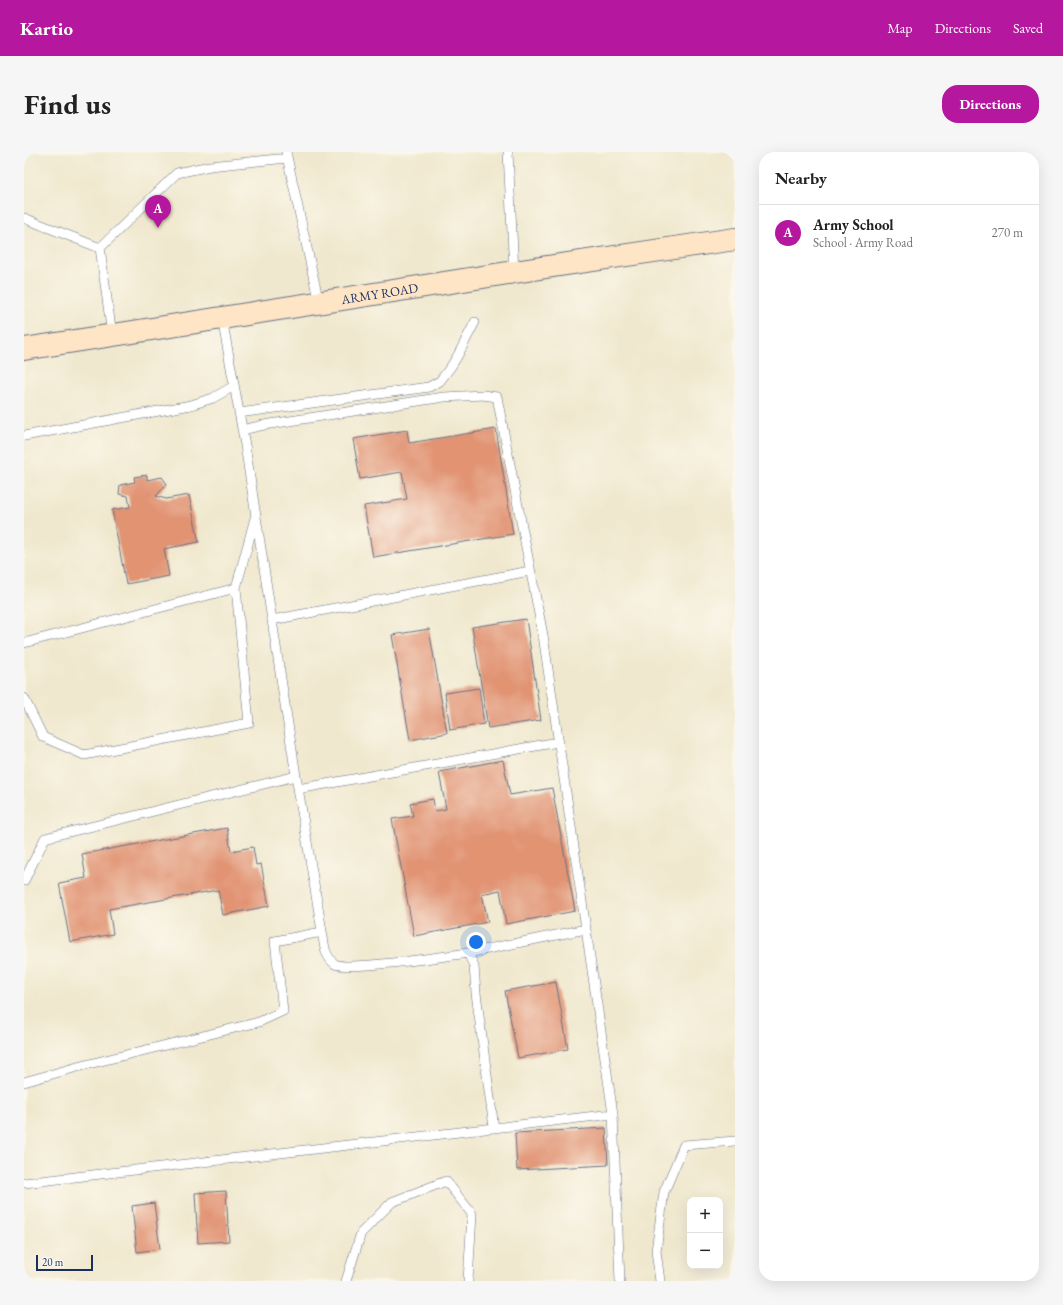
<!DOCTYPE html>
<meta charset="utf-8">
<style>
:root{--surface:#fff;--page:#f6f6f6;--text:#222;--muted:#767676;--line:#e0e0e0;--accent:#b5179e}
body{margin:0;font-family:"EB Garamond",serif;background:var(--page);color:var(--text)}
.controls{position:absolute;right:12px;bottom:12px;display:grid;overflow:hidden;border-radius:8px;box-shadow:0 4px 16px #0002}
.controls button{width:36px;height:36px;display:grid;place-items:center;padding:0;border:0;border-bottom:1px solid var(--line);background:var(--surface);color:var(--text);font:20px sans-serif}
.scale{position:absolute;left:12px;bottom:10px;width:57px;box-sizing:border-box;padding-left:4px;border:2px solid #1b2f5e;border-top:0;font-size:11px;line-height:14px;white-space:nowrap;color:#1b2f5e;-webkit-text-stroke:3px #fbf7ec;paint-order:stroke}
.you{position:absolute;left:452px;top:790px;width:14px;height:14px;margin:-10px;border:3px solid #fff;border-radius:50%;background:#1a73e8;box-shadow:0 0 0 6px #1a73e833}
.badge{display:grid;place-items:center;width:26px;height:26px;border-radius:50%;background:var(--accent);color:#fff;font-size:13px;font-weight:700}
.pin{position:absolute;translate:-50% -33px;filter:drop-shadow(0 1px 2px #0008)}
.pin::after{content:'';position:absolute;top:21px;width:14px;height:12px;background:inherit;clip-path:polygon(0 0,100% 0,50% 100%)}
.list{margin:0;padding:0;list-style:none}
h2{display:flex;justify-content:space-between;align-items:center;height:52px;margin:0;padding:0 16px;font-size:17px}
h2 small{font-size:13px;font-weight:400;color:var(--muted)}
.list li{display:grid;grid-template-columns:26px 1fr auto;gap:12px;align-items:center;box-sizing:border-box;height:56px;padding:0 16px;border-top:1px solid var(--line)}
.list b{display:block;font-size:15px;white-space:nowrap}
.list p{margin:0;font-size:13px;white-space:nowrap;color:var(--muted)}
.list em{font-size:13px;font-style:normal;color:var(--muted)}
.map{position:relative;flex:none;width:711px;height:1129px;overflow:hidden;border-radius:16px}
header{display:flex;align-items:center;gap:24px;box-sizing:border-box;height:56px;padding:0 20px;background:var(--accent);color:#fff}
header strong{font-size:19px}
nav{display:flex;gap:22px;margin-inline-start:auto;font-size:14px}
.intro{display:flex;align-items:center;justify-content:space-between;box-sizing:border-box;height:96px;padding:0 24px}
h1{margin:0;font-size:28px}
.button{padding:10px 18px;border-radius:16px;background:var(--accent);color:#fff;font-size:14px;font-weight:700}
main{display:flex;gap:24px;padding:0 24px}
aside{flex:1;background:var(--surface);border-radius:16px;box-shadow:0 4px 16px #0002}
.map>svg:first-child{display:block}
.building{fill:#e19372}
.lines{fill:none;stroke-linecap:round;stroke-linejoin:round}
.lane-casing{stroke:#667085;stroke-width:10}
.secondary-casing{stroke:#667085;stroke-width:24}
.lane{stroke:#fff;stroke-width:9}
.secondary{stroke:#fde5c5;stroke-width:22}
.labels{text-anchor:middle;stroke-width:3;stroke-linejoin:round;paint-order:stroke}
.street-label{font-size:13px;fill:#1b2f5e;stroke:#fbf7ec}
</style>
<header>
<strong>Kartio</strong>
<nav><a>Map</a><a>Directions</a><a>Saved</a></nav>
</header>
<div class="intro"><h1>Find us</h1><a class="button">Directions</a></div>
<main>
<div class="map">
<svg width="711" height="1129" viewBox="0 0 711 1129">
<rect width="100%" height="100%" fill="#fbf7ec"/>
<filter id="ink" filterUnits="userSpaceOnUse"><feTurbulence type="fractalNoise" baseFrequency=".025" numOctaves="2"/><feDisplacementMap in="SourceGraphic" scale="8" xChannelSelector="R" yChannelSelector="G"/><feConvolveMatrix kernelMatrix="1 2 1 2 8 2 1 2 1" color-interpolation-filters="sRGB"/></filter>
<filter id="wash" filterUnits="userSpaceOnUse"><feTurbulence type="fractalNoise" baseFrequency=".012" numOctaves="4" result="noise"/><feDisplacementMap in="SourceGraphic" scale="16" xChannelSelector="R" yChannelSelector="G"/><feGaussianBlur stdDeviation="0.9" result="paint"/><feColorMatrix in="noise" values="0 0 0 0 0 0 0 0 0 0 0 0 0 0 0 0 0 1.4 0 .05"/><feComposite in="paint" operator="in"/></filter>
<g filter="url(#wash)">
<rect width="100%" height="100%" fill="#f0e8ce"/>
<g id="blocks">
<path class="building" d="M472,277L489,382L349,405L340,354L383,347L378,320L336,327L329,287L383,278L385,291Z
M123,323V328L138,325L143,332L132,344L142,347L165,343L175,390L140,397L145,424L102,432L88,358L106,355L104,344L95,342L96,333L111,330L110,325Z
M502,467L517,568L464,576L448,475Z
M405,477L423,581L386,588L368,483Z
M455,536L460,572L426,578L421,541Z
M479,608L486,643L528,636L551,759L482,772L476,738L458,742L464,770L390,784L368,667L389,664L386,651L409,647L411,659L422,657L415,620Z
M203,676L207,699L229,695L232,713L237,712L245,754L199,763L194,738L85,757L89,782L46,790L35,731L62,726L58,702Z
M532,830L544,897L494,906L481,839Z
M582,976L584,1013L493,1018L491,981Z
M202,1039L205,1089L174,1091L171,1041Z
M130,1051L136,1097L113,1100L108,1054Z"/>
</g>
</g>
<g filter="url(#ink)">
<use href="#blocks" fill-opacity="0" stroke="#667085" stroke-width="1"/>
<g class="lines">
<defs>
<path id="lane" d="M262,0L295,151
M484,0L490,120
M0,66L76,96
M198,166L221,293L272,624L301,797C303,803 305,808 311,812C324,819 423,804 444,801L450,814L452,841L470,976
M88,183L76,96L153,21L186,14L263,6
M215,261L405,235L416,229L428,213L434,203L451,170
M0,284L167,253L189,246L210,234
M248,468L506,419
M0,491L212,436
M0,546L19,585L60,603L225,571L212,436L231,366
M274,637L534,590
M0,729L21,686L272,624
M444,801L562,777
M0,930L57,914L235,870L259,859L251,789L298,780
M589,962L596,1129
M0,1031L589,962L519,483L473,245L459,243L420,245L240,273L218,278
M322,1129L337,1081L368,1050L422,1029L448,1062L444,1129
M636,1129L632,1099L640,1040L660,993L711,989"/>
<g id="secondary">
<path id="s1" d="M0,197L516,116L711,87"/>
</g>
</defs>
<use href="#lane" class="lane-casing"/>
<use href="#secondary" class="secondary-casing"/>
<use href="#lane" class="lane"/>
<use href="#secondary" class="secondary"/>
</g>
</g>
<g class="labels">
<g class="street-label">
<text dy="5" stroke="none"><textPath href="#s1" startOffset="360">ARMY ROAD</textPath></text>
</g>
</g>
</svg>
<div class="controls">
<button>+</button>
<button>−</button>
</div>
<div class="scale">20 m</div>
<div class="you"></div>
<div class="pin badge" style="left:134px;top:76px">A</div>
</div>
<aside>
<h2>Nearby<small></small></h2>
<ul class="list">
<li><span class="badge">A</span><div><b>Army School</b><p>School · Army Road</p></div><em>270 m</em></li>
</ul>
</aside>
</main>
